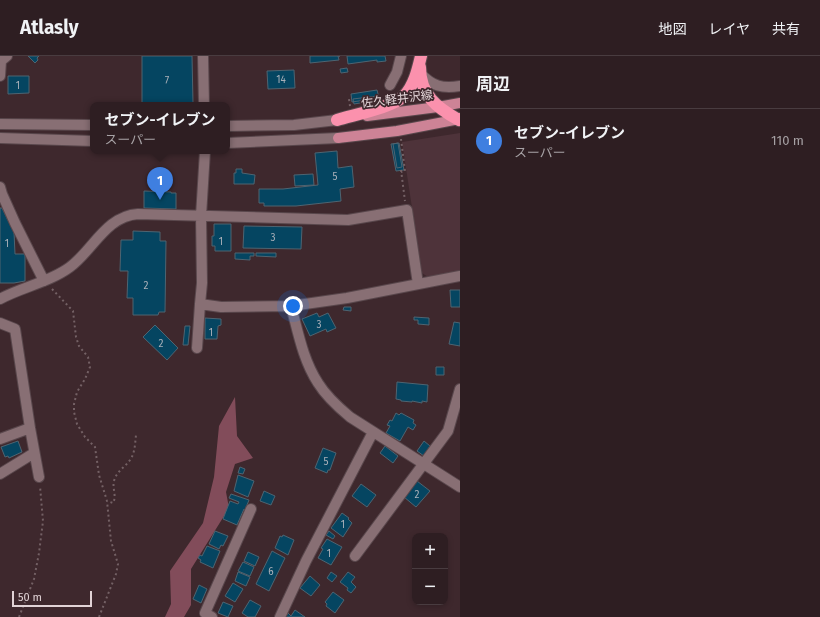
<!DOCTYPE html>
<html lang="ja">
<meta charset="utf-8">
<style>
:root{--surface:#2e1e22;--page:#36272a;--text:#f1f3f6;--muted:#a7a2a5;--line:#493c40;--accent:#b45309}
body{margin:0;font-family:"Fira Sans","Noto Sans JP",sans-serif;background:var(--page);color:var(--text)}
.controls{position:absolute;right:12px;bottom:12px;display:grid;overflow:hidden;border-radius:8px;box-shadow:0 2px 6px #0003}
.controls button{width:36px;height:36px;display:grid;place-items:center;padding:0;border:0;border-bottom:1px solid var(--line);background:var(--surface);color:var(--text);font:20px sans-serif}
.scale{position:absolute;left:12px;bottom:10px;width:80px;box-sizing:border-box;padding-left:4px;border:2px solid #e1d3d6;border-top:0;font-size:11px;line-height:14px;white-space:nowrap;color:#e1d3d6;-webkit-text-stroke:3px #3e282d;paint-order:stroke}
.you{position:absolute;left:293px;top:250px;width:14px;height:14px;margin:-10px;border:3px solid #fff;border-radius:50%;background:#1a73e8;box-shadow:0 0 0 6px #1a73e833}
.badge{display:grid;place-items:center;width:26px;height:26px;border-radius:50%;background:var(--accent);color:#fff;font-size:13px;font-weight:700}
.pin{position:absolute;translate:-50% -33px;filter:drop-shadow(0 1px 2px #0008)}
.pin::after{content:'';position:absolute;top:21px;width:14px;height:12px;background:inherit;clip-path:polygon(0 0,100% 0,50% 100%)}
.popup{position:absolute;left:90px;top:46px;width:140px;height:52px;box-sizing:border-box;display:grid;place-content:center;border-radius:8px;background:var(--surface);filter:drop-shadow(0 1px 3px #0005);font-size:13px;white-space:nowrap;color:var(--muted)}
.popup b{font-size:15px;color:var(--text)}
.popup::after{content:'';position:absolute;left:50%;top:100%;margin-left:-8px;border:8px solid transparent;border-top-color:var(--surface)}
.list{margin:0;padding:0;list-style:none}
h2{display:flex;justify-content:space-between;align-items:center;height:52px;margin:0;padding:0 16px;font-size:17px}
h2 small{font-size:13px;font-weight:400;color:var(--muted)}
.list li{display:grid;grid-template-columns:26px 1fr auto;gap:12px;align-items:center;box-sizing:border-box;height:64px;padding:0 16px;border-top:1px solid var(--line)}
.list b{display:block;font-size:15px;white-space:nowrap}
.list p{margin:0;font-size:13px;white-space:nowrap;color:var(--muted)}
.list em{font-size:13px;font-style:normal;color:var(--muted)}
.map{position:relative;flex:none;width:460px;height:561px;overflow:hidden}
header{display:flex;align-items:center;gap:24px;box-sizing:border-box;height:56px;padding:0 20px;background:var(--surface);border-bottom:1px solid var(--line)}
header strong{font-size:19px}
nav{display:flex;gap:22px;margin-inline-start:auto;font-size:14px}
main{display:flex}
aside{flex:1;background:var(--surface)}
.map>svg:first-child{display:block}
.built{fill:#4e333a}
.forest{fill:#824c5a}
.building{fill:#054561;stroke:#4e6471}
.lines{fill:none;stroke-linecap:round;stroke-linejoin:round}
.minor-casing{stroke:#59474c;stroke-width:12}
.major-casing{stroke:#59474c;stroke-width:12}
.highway-casing{stroke:#59474c;stroke-width:14}
.path{stroke:#746165;stroke-width:2;stroke-dasharray:2 3;stroke-linecap:butt}
.minor{stroke:#886f74;stroke-width:10}
.major{stroke:#cd8396;stroke-width:10}
.highway{stroke:#fb91ad;stroke-width:12}
.labels{text-anchor:middle;stroke-width:3.5;stroke-linejoin:round;paint-order:stroke}
.number-label{font-size:10px;fill:#aab0b9}
.street-label{font-size:12px;fill:#e1d3d6;stroke:#3e282d}
</style>
<header>
<strong>Atlasly</strong>
<nav><a>地図</a><a>レイヤ</a><a>共有</a></nav>
</header>
<main>
<div class="map">
<svg width="460" height="561" viewBox="0 0 460 561">
<rect width="100%" height="100%" fill="#3e282d"/>
<path class="built" d="M460,77V215L428,221L422,217L402,86Z"/>
<path class="forest" d="M235,341L237,380L253,402L235,408L226,436L229,452L191,513V549L184,561H165L171,548L170,515L203,467L214,421L219,370Z"/>
<path class="building" d="M28,0H39L37,2L38,4L35,7Z
M142,0H192L193,47L192,49H142Z
M310,0H340H338L339,4L310,7Z
M347,0H385L386,5L377,6V4L348,8Z
M347,12L348,16L341,17L340,13Z
M294,14L295,32L268,33L267,15Z
M8,20H29V37L8,38Z
M377,34L379,42L352,46L351,38Z
M377,40L378,44L354,48L353,43Z
M398,87L402,111L397,112L393,88Z
M399,87L404,114L396,115L391,88Z
M337,95L338,112L352,110L354,131L340,133L341,145L296,150H264V147H259V133H283L318,129L315,97Z
M236,113H242V117L255,119L254,128H234V117H236Z
M313,118L314,129L295,130L294,119Z
M144,135L171,136V137H176V153L144,152Z
M0,152H2L14,176L15,198H25V225L14,227H0Z
M214,168H231V195H215V190H212V180H214Z
M244,170L302,171L301,193L243,192Z
M133,175L160,176V185H166L165,256H159L158,259H133V242H127L128,215H120L121,184H133Z
M235,197H254V200H250V204L235,203Z
M256,197H276V201L256,200Z
M450,234H460V251H451Z
M344,251H351V255L343,254Z
M317,257L319,261L328,257L336,272L327,276L326,273L310,280L302,263Z
M414,261L429,262V269L418,268V264H414Z
M205,262L221,263V269L218,270L217,283H205Z
M454,266L460,267V290L449,288Z
M155,269L178,292L167,304L143,281Z
M185,270H190L188,289H183Z
M436,311H444V319H436Z
M397,326L428,329L427,346L422,345V347L412,345V346L401,345V344L396,343Z
M396,357L399,359L401,357L414,364L413,367L416,369L413,374L408,371L400,385L386,377L390,370L387,369L390,364L392,365Z
M18,385L22,396L9,402L8,400L5,401L1,391Z
M424,385L430,390L424,400L417,395Z
M385,390L398,400L393,407L380,397Z
M323,392L336,397L330,414H328L327,417L315,412Z
M240,411L245,413L243,418L238,417Z
M238,419L254,425L248,441L234,435Z
M417,425L430,435L416,451L404,441Z
M361,428L376,439L367,451L352,440Z
M264,435L275,440L271,449L260,445Z
M231,438L249,444L245,454L244,453L237,469L223,463L230,445L238,448L239,446L229,442Z
M342,457L349,462L348,463L352,467L343,481L331,472Z
M215,475L228,480L223,490L221,489L219,493L209,488Z
M329,475L335,480L333,483L326,479Z
M283,479L294,484L288,499L275,492L280,480L282,481Z
M327,483L342,491L331,509L318,502L323,493L321,492Z
M207,490L220,495L213,512L200,506L201,504L198,502L200,499L202,500Z
M272,495L285,502L269,535L256,528Z
M248,496L259,501L255,510L244,505Z
M243,506L254,511L250,520L238,515Z
M238,516L250,521L246,530L235,525Z
M331,516L337,520L332,526L327,522Z
M348,516L355,521L351,526L356,531L351,537L347,534L348,532L340,526Z
M310,520L320,529L311,540L300,532Z
M233,527L243,533L235,546L225,540Z
M199,529L207,533L201,547L193,543Z
M333,536L344,544L335,557L326,550L327,548L325,546Z
M250,544L261,550L255,561H248L242,557Z
M223,546L233,550L228,561L218,557Z
M295,554L305,561H285L288,557L291,560Z"/>
<g class="lines">
<defs>
<path id="minor" d="M203,0L204,49
M420,17C432,30 442,33 460,30
M0,20L1,5L7,0
M390,29L397,16L401,0
M0,68L93,69
M227,70L294,69L337,64
M0,82L93,85
M227,87L338,82
M205,95L201,160L202,227L200,248L221,251L291,250L347,242L460,220
M0,131L2,138L15,167L44,225
M0,243C22,231 50,226 70,211C93,194 106,160 138,158L348,164L407,154L418,228
M291,250C298,276 303,304 318,327C326,340 338,351 350,361L460,431
M0,267L15,273L30,372L39,421
M197,292L200,248
M0,383L30,372
M0,418L34,397
M355,500L448,375L460,333
M212,561L205,557L251,453
M280,561L306,505L373,376"/>
<path id="major" d="M367,60L438,51L460,47
M338,82L397,75L460,63"/>
<path id="highway" d="M420,11C420,39 437,52 459,64L460,63
M337,64C353,59 394,51 404,40C414,30 418,13 421,0"/>
</defs>
<use href="#minor" class="minor-casing"/>
<use href="#major" class="major-casing"/>
<use href="#highway" class="highway-casing"/>
<path class="path" d="M350,50L349,43H351
M401,83L405,115L401,116
M401,114L405,145
M52,233L73,255L76,281L79,290L88,301L90,311L85,323L77,336L74,348V356L77,368L85,381L95,391L99,419L107,445L113,447C117,440 112,432 114,425C116,416 125,411 130,404C135,397 135,388 136,379
M19,561L34,523L39,497L43,465L40,430
M99,561L116,518L118,508L111,485L107,445"/>
<use href="#minor" class="minor"/>
<use href="#major" class="major"/>
<use href="#highway" class="highway"/>
</g>
<g class="labels">
<g class="number-label">
<text x="281" y="27">14</text>
<text x="167" y="28">7</text>
<text x="18" y="33">1</text>
<text x="335" y="124">5</text>
<text x="273" y="185">3</text>
<text x="221" y="189">1</text>
<text x="7" y="191">1</text>
<text x="146" y="233">2</text>
<text x="319" y="272">3</text>
<text x="211" y="280">1</text>
<text x="161" y="291">2</text>
<text x="326" y="409">5</text>
<text x="417" y="442">2</text>
<text x="343" y="472">1</text>
<text x="329" y="501">1</text>
<text x="271" y="519">6</text>
</g>
<g class="street-label">
<text transform="translate(397 43) rotate(-7)" y="4">佐久軽井沢線</text>
</g>
</g>
</svg>
<div class="controls">
<button>+</button>
<button>−</button>
</div>
<div class="scale">50 m</div>
<div class="you"></div>
<div class="pin badge" style="left:160px;top:144px;background:#3f7fe0">1</div>
<div class="popup"><b>セブン-イレブン</b>スーパー</div>
</div>
<aside>
<h2>周辺<small></small></h2>
<ul class="list">
<li><span class="badge" style="background:#3f7fe0">1</span><div><b>セブン-イレブン</b><p>スーパー</p></div><em>110 m</em></li>
</ul>
</aside>
</main>
